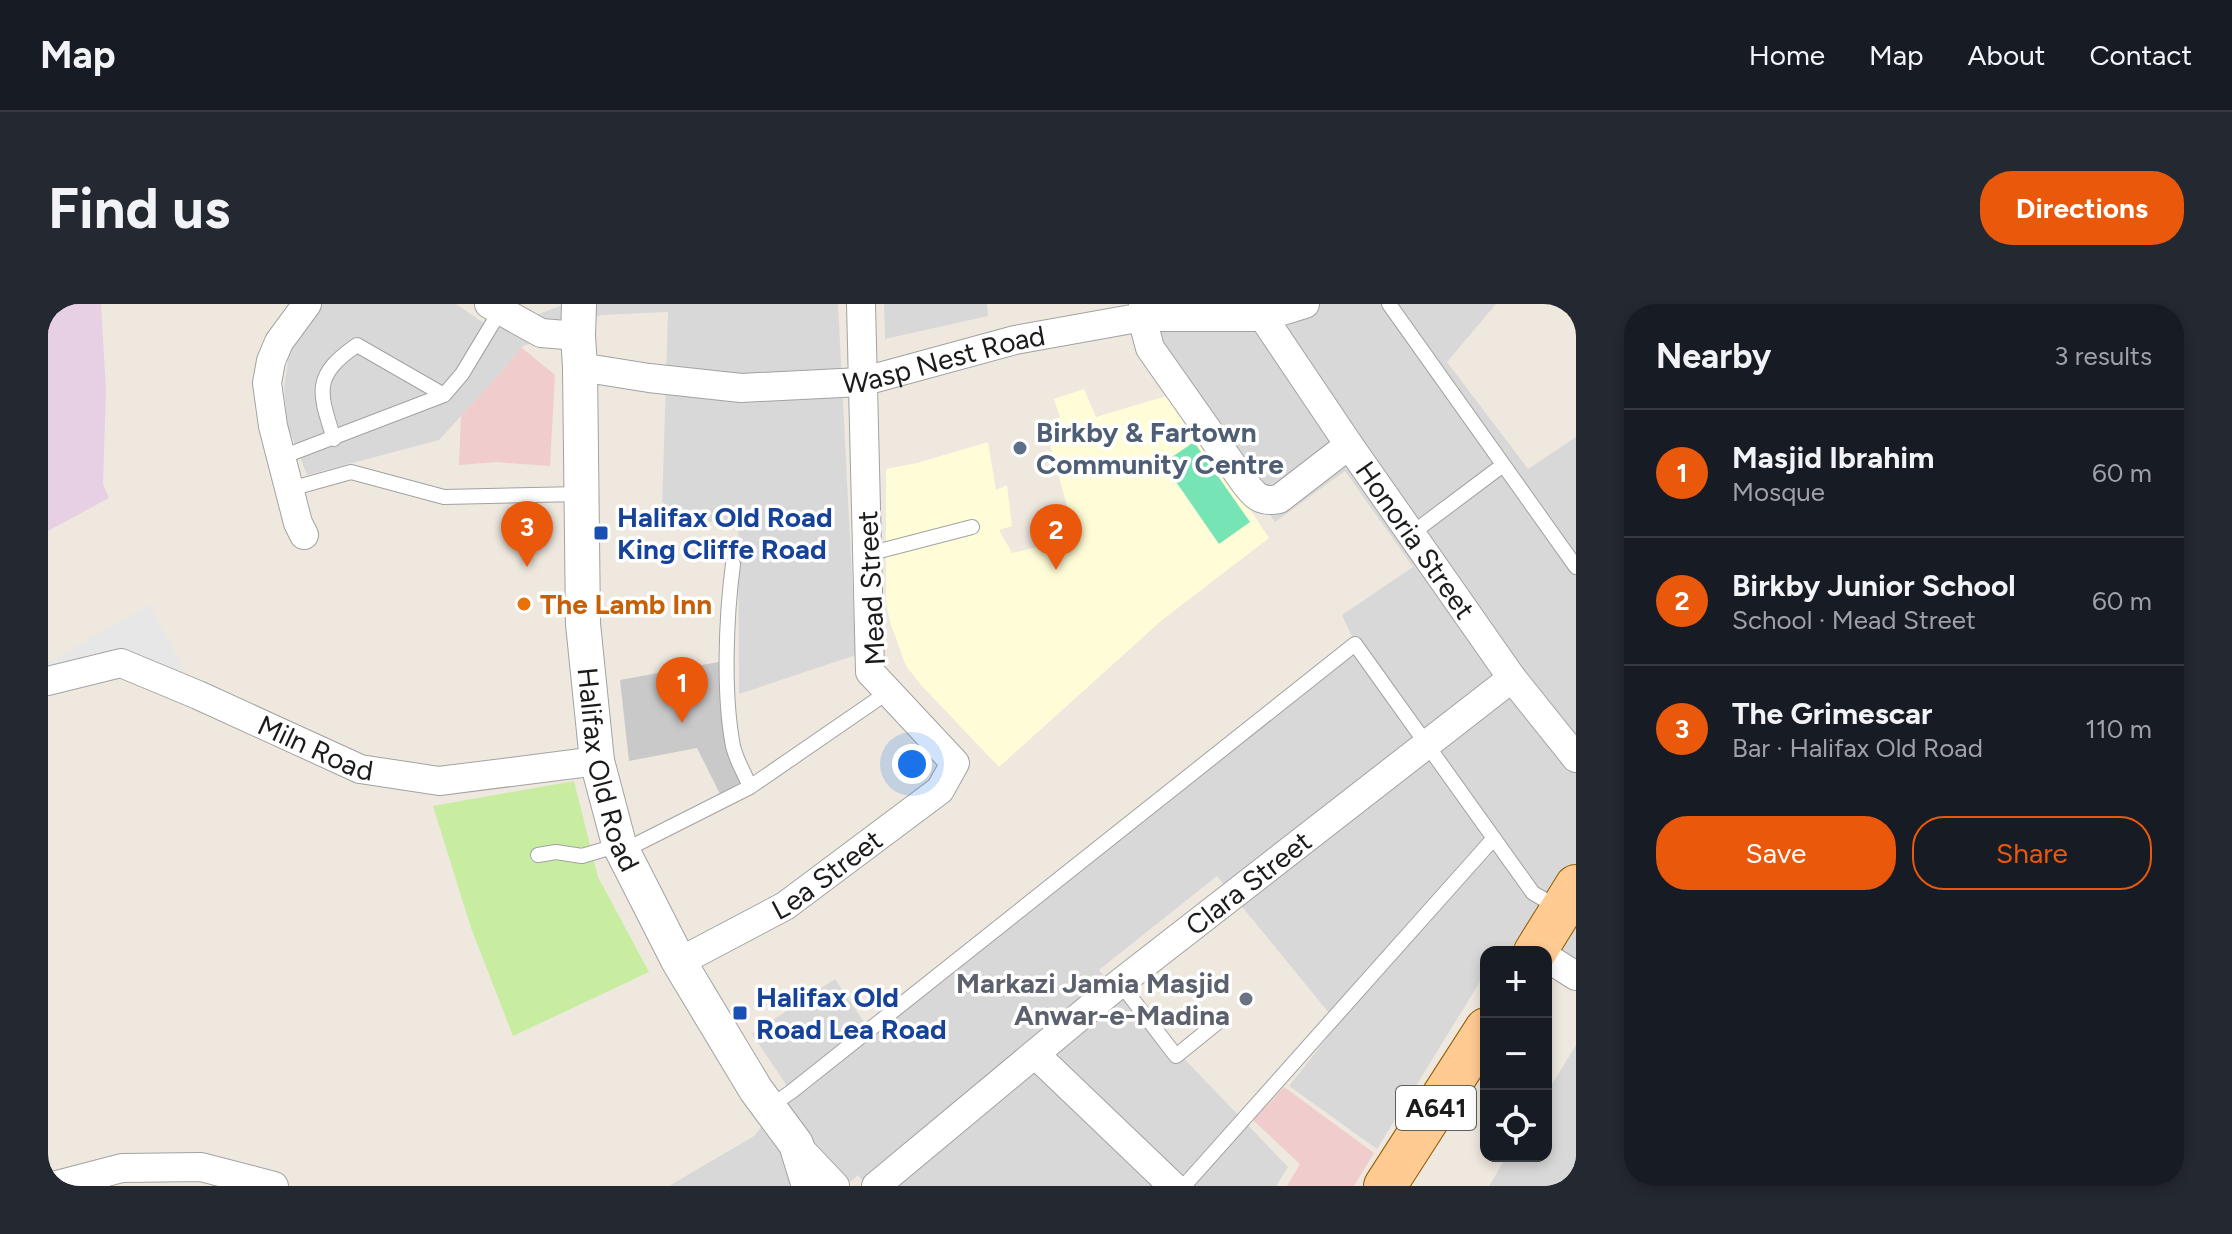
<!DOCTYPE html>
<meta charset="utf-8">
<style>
:root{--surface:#171b24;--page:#242831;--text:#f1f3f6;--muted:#9ea1a6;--line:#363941;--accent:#ea580c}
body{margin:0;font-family:Figtree,sans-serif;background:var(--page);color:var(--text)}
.controls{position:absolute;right:24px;bottom:24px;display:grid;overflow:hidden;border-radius:16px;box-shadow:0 4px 12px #0003}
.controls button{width:72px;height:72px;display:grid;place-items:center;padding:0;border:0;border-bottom:2px solid var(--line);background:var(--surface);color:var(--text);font:40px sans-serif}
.you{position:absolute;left:864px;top:460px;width:28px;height:28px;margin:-20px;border:6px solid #fff;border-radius:50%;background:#1a73e8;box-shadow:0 0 0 12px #1a73e833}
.badge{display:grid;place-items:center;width:52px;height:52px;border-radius:50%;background:var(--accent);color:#fff;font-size:26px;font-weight:700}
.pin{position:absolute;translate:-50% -66px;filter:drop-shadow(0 2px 4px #0008)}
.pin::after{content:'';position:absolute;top:42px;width:28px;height:24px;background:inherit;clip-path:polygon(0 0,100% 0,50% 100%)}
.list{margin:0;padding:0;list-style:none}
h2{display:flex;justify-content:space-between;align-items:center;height:104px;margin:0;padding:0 32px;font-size:34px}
h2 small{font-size:26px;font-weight:400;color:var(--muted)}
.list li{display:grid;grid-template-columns:52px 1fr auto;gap:24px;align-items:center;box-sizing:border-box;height:128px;padding:0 32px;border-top:2px solid var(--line)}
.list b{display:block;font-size:30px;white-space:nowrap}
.list p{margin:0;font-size:26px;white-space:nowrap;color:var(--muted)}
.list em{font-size:26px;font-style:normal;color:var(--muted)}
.actions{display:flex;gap:16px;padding:24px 32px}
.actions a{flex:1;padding:18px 0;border:2px solid var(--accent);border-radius:32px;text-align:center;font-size:28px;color:var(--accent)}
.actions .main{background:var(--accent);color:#fff}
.icon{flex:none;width:44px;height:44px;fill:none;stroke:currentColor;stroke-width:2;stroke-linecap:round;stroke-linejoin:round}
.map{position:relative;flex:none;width:1528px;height:882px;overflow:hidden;border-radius:32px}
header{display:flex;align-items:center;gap:48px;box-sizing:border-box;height:112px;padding:0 40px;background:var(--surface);border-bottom:2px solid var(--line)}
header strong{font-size:38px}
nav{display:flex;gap:44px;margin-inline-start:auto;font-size:28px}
.intro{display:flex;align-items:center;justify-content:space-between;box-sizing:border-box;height:192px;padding:0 48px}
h1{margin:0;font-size:56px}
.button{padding:20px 36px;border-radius:32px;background:var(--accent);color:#fff;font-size:28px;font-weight:700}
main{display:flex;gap:48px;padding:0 48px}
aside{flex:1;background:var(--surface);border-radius:32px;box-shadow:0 4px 12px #0003}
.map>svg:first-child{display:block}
.residential{fill:#d9d8d8}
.commercial{fill:#f1cccc}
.industrial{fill:#e7d0e4}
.education{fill:#fffdd7}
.religious{fill:#c9c9c9}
.grass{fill:#c9eda0}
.pitch{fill:#76e4b4}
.parking{fill:#e7e7e7}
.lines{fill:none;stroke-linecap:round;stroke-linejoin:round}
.service-casing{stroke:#a2a2a2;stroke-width:16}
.minor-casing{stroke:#a2a2a2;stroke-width:30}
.tertiary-casing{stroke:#a2a2a2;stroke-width:36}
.primary-casing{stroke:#925b00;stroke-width:44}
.service{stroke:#fff;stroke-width:14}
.minor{stroke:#fff;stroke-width:28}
.tertiary{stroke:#fff;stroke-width:34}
.primary{stroke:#ffcb93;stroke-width:42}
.service-dot{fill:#5c6f8a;stroke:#fff;stroke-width:3}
.transit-dot{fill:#1a4fb4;stroke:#fff;stroke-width:3}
.food-dot{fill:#e8710a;stroke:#fff;stroke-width:3}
.worship-dot{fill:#6b7280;stroke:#fff;stroke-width:3}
.labels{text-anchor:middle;stroke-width:7;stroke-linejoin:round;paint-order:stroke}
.shield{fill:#fff;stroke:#5f5f5f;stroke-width:2}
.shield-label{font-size:26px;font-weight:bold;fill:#1b1b1b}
.street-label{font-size:28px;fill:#1b1b1b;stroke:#fff}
.service-label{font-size:28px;font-weight:bold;fill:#4e5e75;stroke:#fff;text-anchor:start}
.transit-label{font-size:28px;font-weight:bold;fill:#164399;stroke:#fff;text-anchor:start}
.food-label{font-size:28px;font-weight:bold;fill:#c56008;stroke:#fff;text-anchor:start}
.worship-label{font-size:28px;font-weight:bold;fill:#5b616d;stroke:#fff;text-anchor:end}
</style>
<header>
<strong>Map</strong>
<nav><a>Home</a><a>Map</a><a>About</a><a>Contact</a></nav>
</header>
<div class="intro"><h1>Find us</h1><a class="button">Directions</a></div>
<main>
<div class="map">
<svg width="1528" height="882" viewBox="0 0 1528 882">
<rect width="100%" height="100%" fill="#eee8df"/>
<path class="residential" d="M253,0H408L446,26L518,0H790L808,351L691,390L690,225L614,205L620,8L553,11L473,43L455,66L391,136L259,171L239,121L236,83L242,43Z
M836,0H939L940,12L837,35Z
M1272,0H1448L1399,58L1480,165L1528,133V686L1498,669V648H1463L1454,643L1450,648H1438V668L1329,845L1241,782L1290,720L1169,572L1051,666L1240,863L1228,882H819L810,871L797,882H621L706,832L743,788L704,730L787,675L820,724L1307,339L1294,311L1365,263L1297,167L1227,218L1099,30L1135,25H1235Z
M1528,741V882H1441L1459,852H1498V790Z"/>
<path class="commercial" d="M473,43L507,71L502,162L448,158L411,161L413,112L455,66Z
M1236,783L1326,849L1306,882H1239L1252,860L1205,816Z"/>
<path class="industrial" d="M0,0H53L58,87L55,180L61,194L0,227Z"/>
<path class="education" d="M1036,85L1048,113L1125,90L1221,234L1114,316L951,463L874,382L858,362L842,318L838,299V165L869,159L940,138L948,186L959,181L964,222L951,226L964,249L1028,234L996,119L1012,113L1006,95Z"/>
<path class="religious" d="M676,357L695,477L672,490L649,444L581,457L572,376Z"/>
<path class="grass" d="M526,477L550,573L601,668L465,732L423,624L385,502Z"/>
<path class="pitch" d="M1146,138L1202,218L1171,240L1115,159Z"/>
<path class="parking" d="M101,301L150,391L73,359L0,377V359Z"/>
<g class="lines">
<defs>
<path id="service" d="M1341,0L1528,263
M286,135C271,88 264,72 309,41L396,91
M234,153L396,91L414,70L452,7
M242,185L303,168L396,193L533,190
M1363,230L1455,161
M820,250L924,223
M685,260C678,313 675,390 685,442C688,456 697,470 702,483
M575,547L702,483L840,388
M490,551L508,548L534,552L571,541
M1072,679L1128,752L1170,718
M721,803L743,788L1307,340L1485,589L1511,604
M1136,882L1446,534"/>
<g id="minor">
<path d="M441,0L493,29L530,32"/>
<path d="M1095,0L1097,25L1102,44L1194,175C1205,190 1211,199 1231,195L1301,141"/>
<path id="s1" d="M1215,13L1301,141L1464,374L1528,454"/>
<path id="s2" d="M532,63L601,74L693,84L813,78L967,36L1095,13H1215L1257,0"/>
<path d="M256,231L250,219L225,122L219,79L223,57L231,38L259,0"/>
<path id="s3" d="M0,377L73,359L150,391L312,465L391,477L549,457"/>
<path d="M1498,653L1528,672"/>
<path id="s4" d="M631,658L737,602L892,486L907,459L822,368L813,0"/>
<path d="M987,750L1125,882"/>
<path d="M751,844L787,882"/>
<path d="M5,882L74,864L153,863L226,882"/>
<path id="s5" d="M828,882L1072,679L1464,374"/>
</g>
<g id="tertiary">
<path id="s6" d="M531,0L530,32L532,63L535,320L549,457L571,540L631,658L708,786L748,840L761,882"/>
</g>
<path id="primary" d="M1487,648L1528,582
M1337,882L1438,725"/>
</defs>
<use href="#service" class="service-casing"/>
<use href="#minor" class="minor-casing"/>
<use href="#tertiary" class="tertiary-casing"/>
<use href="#primary" class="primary-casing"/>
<use href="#service" class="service"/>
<use href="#minor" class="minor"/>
<use href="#tertiary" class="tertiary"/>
<use href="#primary" class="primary"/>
</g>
<circle class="service-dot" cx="972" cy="144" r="8"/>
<g class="transit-dot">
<rect x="545" y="221" width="16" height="16" rx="4"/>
<rect x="684" y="701" width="16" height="16" rx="4"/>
</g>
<circle class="food-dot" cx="476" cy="300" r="8"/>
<circle class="worship-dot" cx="1198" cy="695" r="8"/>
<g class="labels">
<rect class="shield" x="1348" y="782" width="80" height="44" rx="6"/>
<g class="shield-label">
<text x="1388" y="813">A641</text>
</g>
<g class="street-label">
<text dy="10" stroke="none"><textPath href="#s2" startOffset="368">Wasp Nest Road</textPath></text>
<text dy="10" stroke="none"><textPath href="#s1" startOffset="270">Honoria Street</textPath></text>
<text transform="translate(823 284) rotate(-93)" y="10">Mead Street</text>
<text dy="10" stroke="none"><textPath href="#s3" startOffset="288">Miln Road</textPath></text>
<text dy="10" stroke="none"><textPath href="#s6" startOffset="468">Halifax Old Road</textPath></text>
<text dy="10" stroke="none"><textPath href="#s4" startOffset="172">Lea Street</textPath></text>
<text dy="10" stroke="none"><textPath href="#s5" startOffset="480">Clara Street</textPath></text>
</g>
<g class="service-label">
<text x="988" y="138">Birkby &amp; Fartown<tspan x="988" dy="32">Community Centre</tspan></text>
</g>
<g class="transit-label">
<text x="569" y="223">Halifax Old Road<tspan x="569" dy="32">King Cliffe Road</tspan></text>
<text x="708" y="703">Halifax Old<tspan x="708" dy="32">Road Lea Road</tspan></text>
</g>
<g class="food-label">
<text x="492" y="310">The Lamb Inn</text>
</g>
<g class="worship-label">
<text x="1182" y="689">Markazi Jamia Masjid<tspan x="1182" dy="32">Anwar-e-Madina</tspan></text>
</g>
</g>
</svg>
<div class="controls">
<button>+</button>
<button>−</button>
<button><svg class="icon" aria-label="locate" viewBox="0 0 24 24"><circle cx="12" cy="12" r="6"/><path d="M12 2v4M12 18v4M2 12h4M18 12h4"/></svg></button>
</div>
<div class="you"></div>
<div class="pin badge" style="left:634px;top:419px">1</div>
<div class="pin badge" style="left:1008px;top:266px">2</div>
<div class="pin badge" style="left:479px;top:263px">3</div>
</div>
<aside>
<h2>Nearby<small>3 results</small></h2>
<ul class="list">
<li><span class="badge">1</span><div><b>Masjid Ibrahim</b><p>Mosque</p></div><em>60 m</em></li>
<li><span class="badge">2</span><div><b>Birkby Junior School</b><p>School · Mead Street</p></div><em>60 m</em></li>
<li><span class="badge">3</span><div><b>The Grimescar</b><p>Bar · Halifax Old Road</p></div><em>110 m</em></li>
</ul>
<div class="actions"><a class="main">Save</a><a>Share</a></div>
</aside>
</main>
